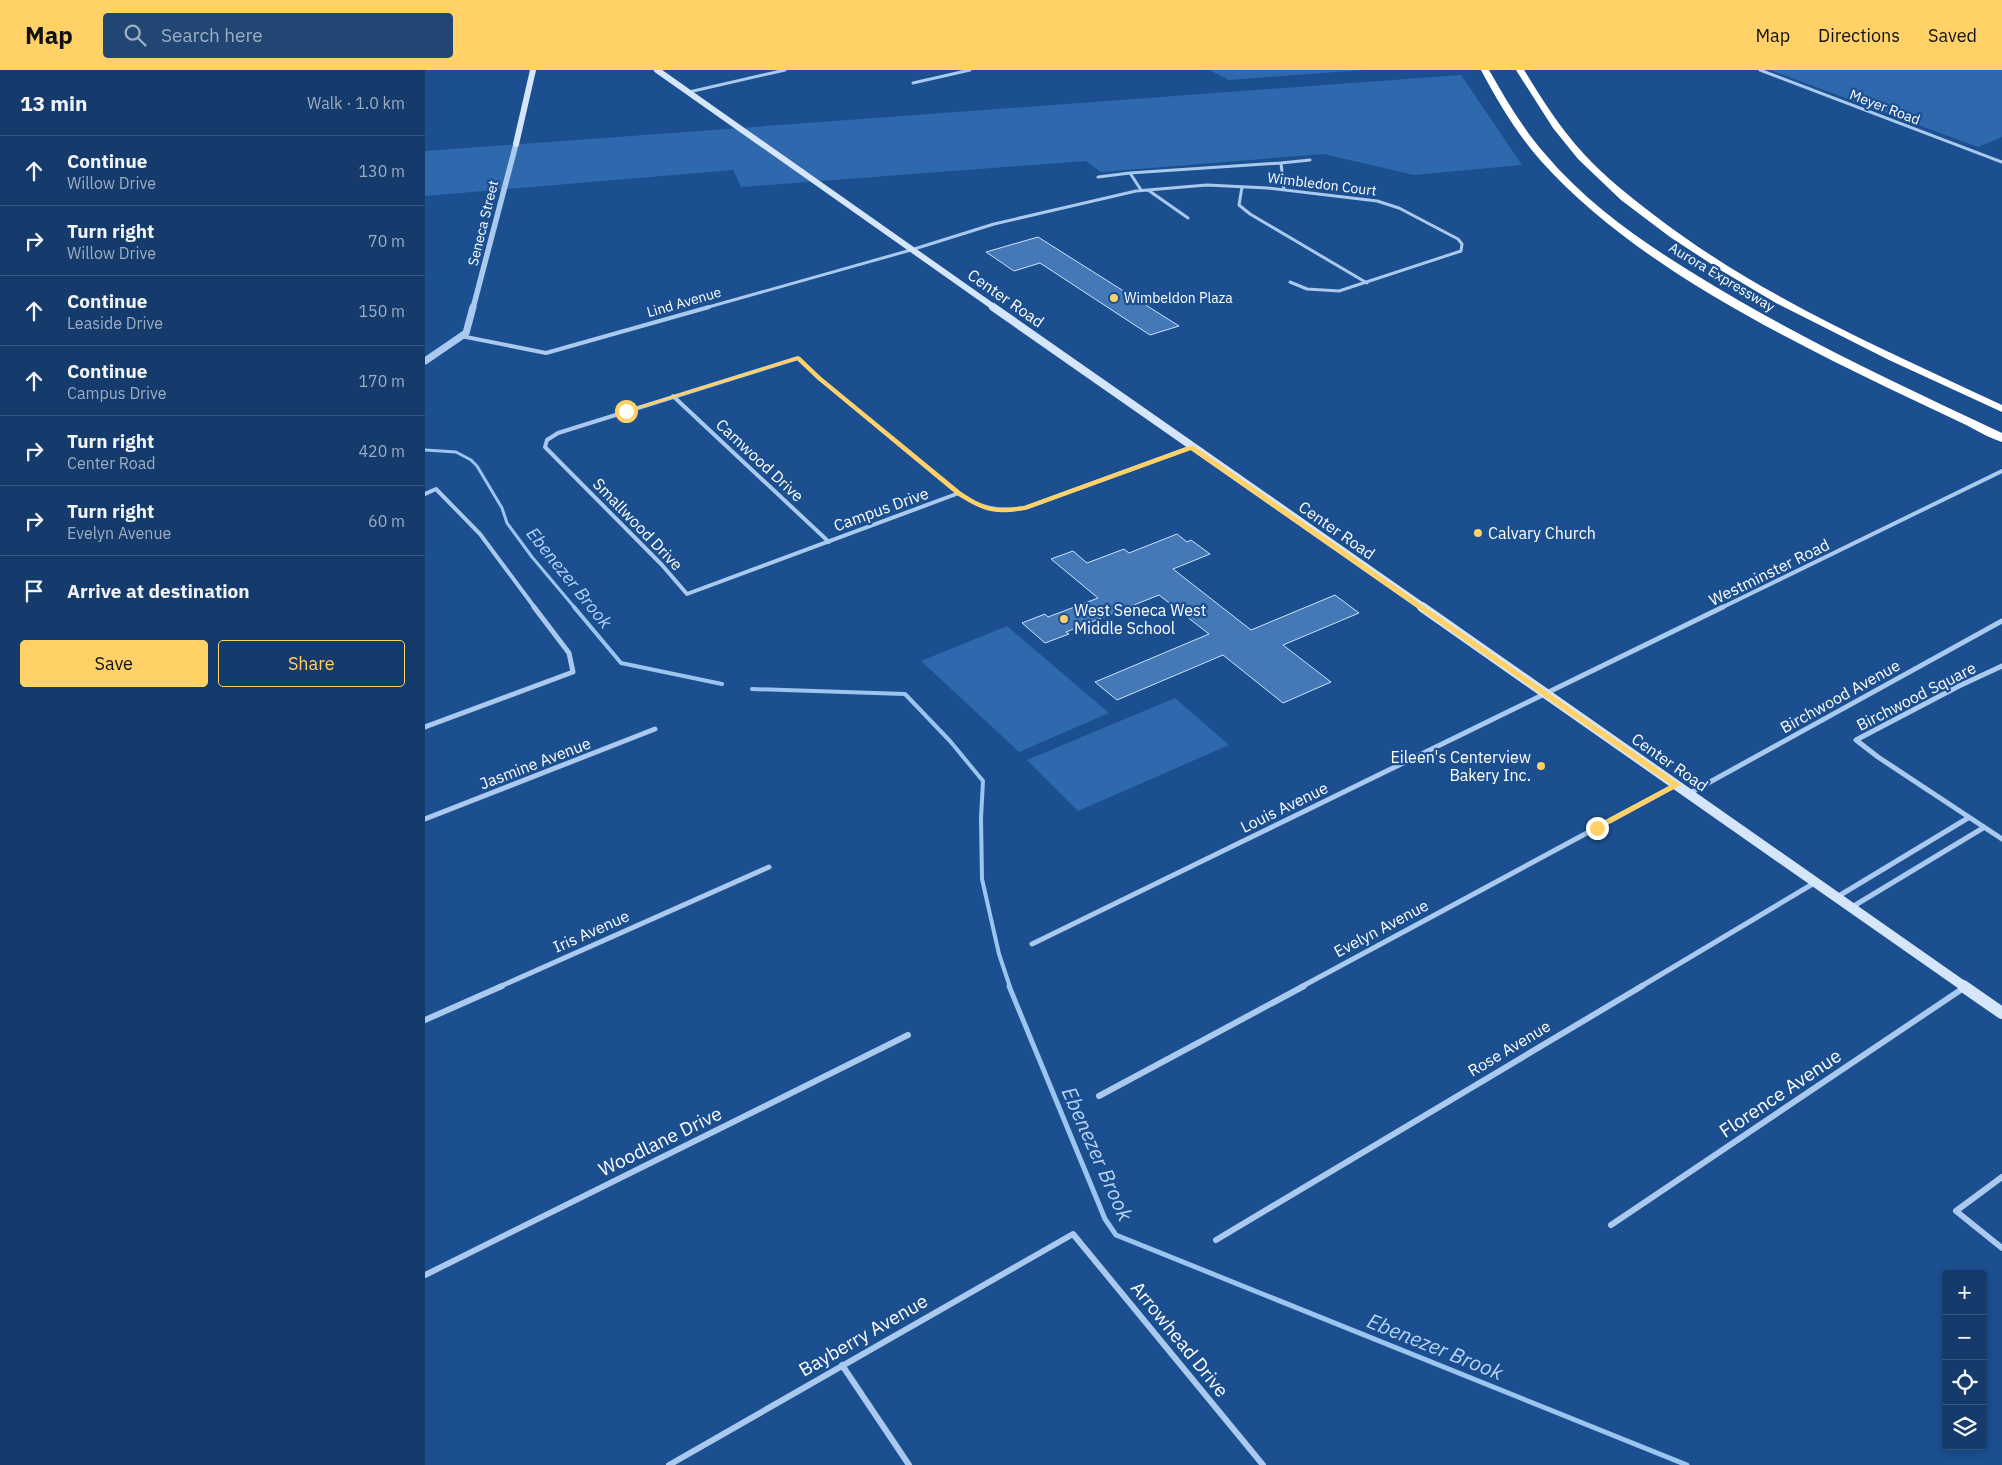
<!DOCTYPE html>
<meta charset="utf-8">
<style>
:root{--surface:#143b6b;--page:#214673;--text:#f1f3f6;--muted:#9dadc1;--line:#33557e;--accent:#ffd166}
body{margin:0;font-family:"IBM Plex Sans",sans-serif;background:var(--page);color:var(--text)}
.controls{position:absolute;right:15px;bottom:15px;display:grid;overflow:hidden;border-radius:5px;box-shadow:0 2px 8px #0003}
.controls button{width:45px;height:45px;display:grid;place-items:center;padding:0;border:0;border-bottom:1px solid var(--line);background:var(--surface);color:var(--text);font:25px sans-serif}
.stop{position:absolute;width:15px;height:15px;margin:-11px;border:4px solid #ffd166;border-radius:50%;background:#fff}
.stop.end{background:#ffd166;border-color:#fff;box-shadow:0 1px 5px #0008}
.list{margin:0;padding:0;list-style:none}
h2{display:flex;justify-content:space-between;align-items:center;height:65px;margin:0;padding:0 20px;font-size:21px}
h2 small{font-size:16px;font-weight:400;color:var(--muted)}
.list li{display:grid;grid-template-columns:32px 1fr auto;gap:15px;align-items:center;box-sizing:border-box;height:70px;padding:0 20px;border-top:1px solid var(--line)}
.list b{display:block;font-size:19px;white-space:nowrap}
.list p{margin:0;font-size:16px;white-space:nowrap;color:var(--muted)}
.list em{font-size:16px;font-style:normal;color:var(--muted)}
.actions{display:flex;gap:10px;padding:15px 20px}
.actions a{flex:1;padding:11px 0;border:1px solid var(--accent);border-radius:5px;text-align:center;font-size:18px;color:var(--accent)}
.actions .main{background:var(--accent);color:#111}
.icon{flex:none;width:28px;height:28px;fill:none;stroke:currentColor;stroke-width:2;stroke-linecap:round;stroke-linejoin:round}
.map{position:relative;flex:none;width:1577px;height:1395px;overflow:hidden}
header{display:flex;align-items:center;gap:30px;box-sizing:border-box;height:70px;padding:0 25px;background:var(--accent);color:#111}
header strong{font-size:24px}
nav{display:flex;gap:28px;margin-inline-start:auto;font-size:18px}
.search{width:350px;height:45px;background:var(--page);display:flex;align-items:center;gap:12px;box-sizing:border-box;padding:0 18px;border-radius:5px;color:var(--muted);font-size:19px}
main{display:flex}
aside{flex:1;background:var(--surface)}
.map>svg:first-child{display:block}
.green{fill:#2e69ad}
.lines{fill:none;stroke-linecap:round;stroke-linejoin:round}
.stream-far2{stroke:#9cc4f0;stroke-width:3}
.stream-far1{stroke:#9cc4f0;stroke-width:4}
.stream{stroke:#9cc4f0;stroke-width:5}
.building{fill:#4478b7;stroke:#cfe3fa}
.minor-far3{stroke:#a9c9ee;stroke-width:3}
.minor-far2{stroke:#a9c9ee;stroke-width:4}
.minor-far1{stroke:#a9c9ee;stroke-width:5}
.minor{stroke:#a9c9ee;stroke-width:6}
.tertiary-far1{stroke:#a9c9ee;stroke-width:5.5}
.tertiary{stroke:#a9c9ee;stroke-width:7}
.secondary-far3{stroke:#d6e6fa;stroke-width:6}
.secondary-far2{stroke:#d6e6fa;stroke-width:8}
.secondary-far1{stroke:#d6e6fa;stroke-width:10}
.secondary{stroke:#d6e6fa;stroke-width:12}
.motorway{fill:#fff;fill-rule:evenodd}
.route{fill:#ffd166}
.poi-dot{fill:#ffd166;stroke:#1b4f8f;stroke-width:2}
.labels{text-anchor:middle;stroke-width:4.5;stroke-linejoin:round;paint-order:stroke}
.far-street-label{font-size:14px;fill:#fff;stroke:#1b4f8f}
.far-poi-label{font-size:14px;fill:#fff;stroke:#1b4f8f;text-anchor:start}
.street-label{font-size:16px;fill:#fff;stroke:#1b4f8f}
.poi-label{font-size:16px;fill:#fff;stroke:#1b4f8f;text-anchor:start}
.water-label{font-size:18px;font-style:italic;fill:#b5d3f5;stroke:#1b4f8f}
.near-street-label{font-size:19px;fill:#fff;stroke:#1b4f8f}
.near-water-label{font-size:21px;font-style:italic;fill:#b5d3f5;stroke:#1b4f8f}
</style>
<header>
<strong>Map</strong>
<div class="search"><svg class="icon" aria-label="search" viewBox="0 0 24 24"><circle cx="10" cy="10" r="6"/><path d="M15 15l6 6"/></svg>Search here</div>
<nav><a>Map</a><a>Directions</a><a>Saved</a></nav>
</header>
<main>
<aside>
<h2>13 min<small>Walk · 1.0 km</small></h2>
<ul class="list">
<li><svg class="icon" aria-label="ahead" viewBox="0 0 24 24"><path d="M12 20V5M6 11l6-6 6 6"/></svg><div><b>Continue</b><p>Willow Drive</p></div><em>130 m</em></li>
<li><svg class="icon" aria-label="right" viewBox="0 0 24 24"><path d="M7 20v-9h11M14 6l5 5-5 5"/></svg><div><b>Turn right</b><p>Willow Drive</p></div><em>70 m</em></li>
<li><svg class="icon" aria-label="ahead" viewBox="0 0 24 24"><path d="M12 20V5M6 11l6-6 6 6"/></svg><div><b>Continue</b><p>Leaside Drive</p></div><em>150 m</em></li>
<li><svg class="icon" aria-label="ahead" viewBox="0 0 24 24"><path d="M12 20V5M6 11l6-6 6 6"/></svg><div><b>Continue</b><p>Campus Drive</p></div><em>170 m</em></li>
<li><svg class="icon" aria-label="right" viewBox="0 0 24 24"><path d="M7 20v-9h11M14 6l5 5-5 5"/></svg><div><b>Turn right</b><p>Center Road</p></div><em>420 m</em></li>
<li><svg class="icon" aria-label="right" viewBox="0 0 24 24"><path d="M7 20v-9h11M14 6l5 5-5 5"/></svg><div><b>Turn right</b><p>Evelyn Avenue</p></div><em>60 m</em></li>
<li><svg class="icon" aria-label="arrive" viewBox="0 0 24 24"><path d="M6 21V4h12l-3 4 3 4H6"/></svg><div><b>Arrive at destination</b></div></li>
</ul>
<div class="actions"><a class="main">Save</a><a>Share</a></div>
</aside>
<div class="map">
<svg width="1577" height="1395" viewBox="0 0 1577 1395">
<rect width="100%" height="100%" fill="#1b4f8f"/>
<path class="green" d="M784,0H937L804,10Z
M1345,0H1577V67L1553,77Z
M1036,5L1097,95L989,105L899,84L676,102L661,91L316,117L308,100L0,126V81Z
M582,556L684,643L594,682L496,591Z
M750,628L804,675L653,741L602,690Z"/>
<g class="lines">
<path class="stream-far2" d="M0,380L31,382L46,390L52,396L77,438L82,453L107,487L150,538"/>
<path class="stream-far1" d="M149,537L196,593L297,614
M327,619L480,624L525,671L558,711L556,748L557,809L574,884L585,917"/>
<path class="stream" d="M584,916L680,1149L691,1165L1262,1395"/>
</g>
<path class="building" d="M613,167L754,256L725,265L615,193L589,201L561,182Z
M752,464L762,472L766,470L785,484L748,499L826,560L910,525L934,543L858,575L906,612L858,633L798,585L692,630L670,612L784,564L734,525L641,562L644,564L620,573L597,553L620,544L623,547L673,528L626,489L648,481L662,493L699,479L704,483Z"/>
<g class="lines">
<path class="minor-far3" d="M1335,0L1577,92
M488,13L545,0
M264,22L360,0
M856,93L885,90
M673,107L705,103
M817,117L814,135L825,144L942,213
M716,120L705,103L856,93L859,120
M723,120L763,148
M280,238L486,180L569,154L711,121L782,115L842,118L952,131L974,138L1033,169L1037,174L1036,181L914,221L882,219L865,212"/>
<path class="minor-far2" d="M36,266L121,283L284,237
M373,288L394,308L534,423L262,524L237,495L120,377L122,370L133,363Z
M248,326L404,472
M534,423C555,439 574,442 600,438L767,377
M0,424L11,419L55,464L110,538
M1296,538L1577,401"/>
<path class="minor-far1" d="M1577,596L1534,616L1431,670L1453,687L1577,769
M0,657L148,602L144,583L109,537
M1265,723L1577,551
M0,749L230,659
M1412,827L1543,748
M1427,837L1558,758
M607,874L1298,537
M74,917L344,797
M876,917L1251,715
M1215,917L1391,812"/>
<path class="minor" d="M0,950L77,916
M674,1026L879,916
M1577,1107L1531,1141L1577,1178
M1186,1155L1540,917
M791,1170L1217,916
M0,1205L483,965
M417,1295L484,1395
M244,1395L648,1164L838,1395"/>
<path class="tertiary-far1" d="M48,238L91,74"/>
<path class="tertiary" d="M0,291L41,263L48,237"/>
<path class="secondary-far3" d="M232,0L570,238
M91,74L108,0"/>
<path class="secondary-far2" d="M568,237L999,538"/>
<path class="secondary-far1" d="M997,537L1540,917"/>
<path class="secondary" d="M1538,916L1577,943"/>
<path class="motorway" d="M1056,0H1064C1081,30 1098,59 1121,85C1165,137 1223,176 1281,211C1376,269 1477,316 1577,363V372C1564,368 1551,360 1539,354C1513,342 1487,329 1461,317C1342,259 1205,190 1116,91C1092,64 1073,32 1056,0Z
M1091,0H1099C1117,29 1135,58 1158,83C1179,106 1204,126 1229,145C1334,226 1458,279 1577,335V342L1464,290L1351,233L1297,201L1245,167L1196,130L1153,89L1128,58Z"/>
</g>
<path class="route" d="M371,287H375L396,307L536,422C562,439 569,440 599,436L764,376H769L1256,715L1175,759H1169V756L1246,715L766,380L603,439C571,446 559,442 532,425L392,309L372,290L203,342L198,341Z"/>
<g class="poi-dot">
<circle cx="689" cy="228" r="5"/>
<circle cx="1053" cy="463" r="5"/>
<circle cx="639" cy="549" r="5"/>
<circle cx="1116" cy="696" r="5"/>
</g>
<g class="labels">
<g class="far-street-label">
<text transform="translate(1460 37) rotate(21)" y="5">Meyer Road</text>
<text transform="translate(897 114) rotate(7)" y="5">Wimbledon Court</text>
<text transform="translate(58 153) rotate(-76)" y="5">Seneca Street</text>
<text transform="translate(1297 207) rotate(31)" y="5">Aurora Expressway</text>
<text transform="translate(259 232) rotate(-16)" y="5">Lind Avenue</text>
</g>
<g class="far-poi-label">
<text x="699" y="233">Wimbeldon Plaza</text>
</g>
<g class="street-label">
<text transform="translate(581 228) rotate(35)" y="6">Center Road</text>
<text transform="translate(335 390) rotate(43)" y="6">Camwood Drive</text>
<text transform="translate(456 439) rotate(-20)" y="6">Campus Drive</text>
<text transform="translate(213 454) rotate(46)" y="6">Smallwood Drive</text>
<text transform="translate(912 460) rotate(35)" y="6">Center Road</text>
<text transform="translate(1344 502) rotate(-26)" y="6">Westminster Road</text>
<text transform="translate(1415 626) rotate(-29)" y="6">Birchwood Avenue</text>
<text transform="translate(1491 626) rotate(-27)" y="6">Birchwood Square</text>
<text transform="translate(1245 692) rotate(35)" y="6">Center Road</text>
<text transform="translate(110 693) rotate(-21)" y="6">Jasmine Avenue</text>
<text transform="translate(859 737) rotate(-26)" y="6">Louis Avenue</text>
<text transform="translate(956 858) rotate(-28)" y="6">Evelyn Avenue</text>
<text transform="translate(166 861) rotate(-24)" y="6">Iris Avenue</text>
<text transform="translate(1084 978) rotate(-31)" y="6">Rose Avenue</text>
</g>
<g class="poi-label">
<text x="1063" y="469">Calvary Church</text>
<text x="649" y="546">West Seneca West<tspan x="649" dy="18">Middle School</tspan></text>
<text x="1106" y="693" text-anchor="end">Eileen's Centerview<tspan x="1106" dy="18">Bakery Inc.</tspan></text>
</g>
<g class="water-label">
<text transform="translate(144 508) rotate(51)" y="6">Ebenezer Brook</text>
</g>
<g class="near-street-label">
<text transform="translate(1355 1023) rotate(-34)" y="7">Florence Avenue</text>
<text transform="translate(235 1071) rotate(-26)" y="7">Woodlane Drive</text>
<text transform="translate(438 1265) rotate(-30)" y="7">Bayberry Avenue</text>
<text transform="translate(755 1269) rotate(51)" y="7">Arrowhead Drive</text>
</g>
<g class="near-water-label">
<text transform="translate(672 1084) rotate(66)" y="7">Ebenezer Brook</text>
<text transform="translate(1010 1277) rotate(22)" y="7">Ebenezer Brook</text>
</g>
</g>
</svg>
<div class="controls">
<button>+</button>
<button>−</button>
<button><svg class="icon" aria-label="locate" viewBox="0 0 24 24"><circle cx="12" cy="12" r="6"/><path d="M12 2v4M12 18v4M2 12h4M18 12h4"/></svg></button>
<button><svg class="icon" aria-label="layers" viewBox="0 0 24 24"><path d="M12 4l9 5-9 5-9-5zM3 14l9 5 9-5"/></svg></button>
</div>
<div class="stop" style="left:201px;top:341px"></div>
<div class="stop end" style="left:1172px;top:758px"></div>
</div>
</main>
